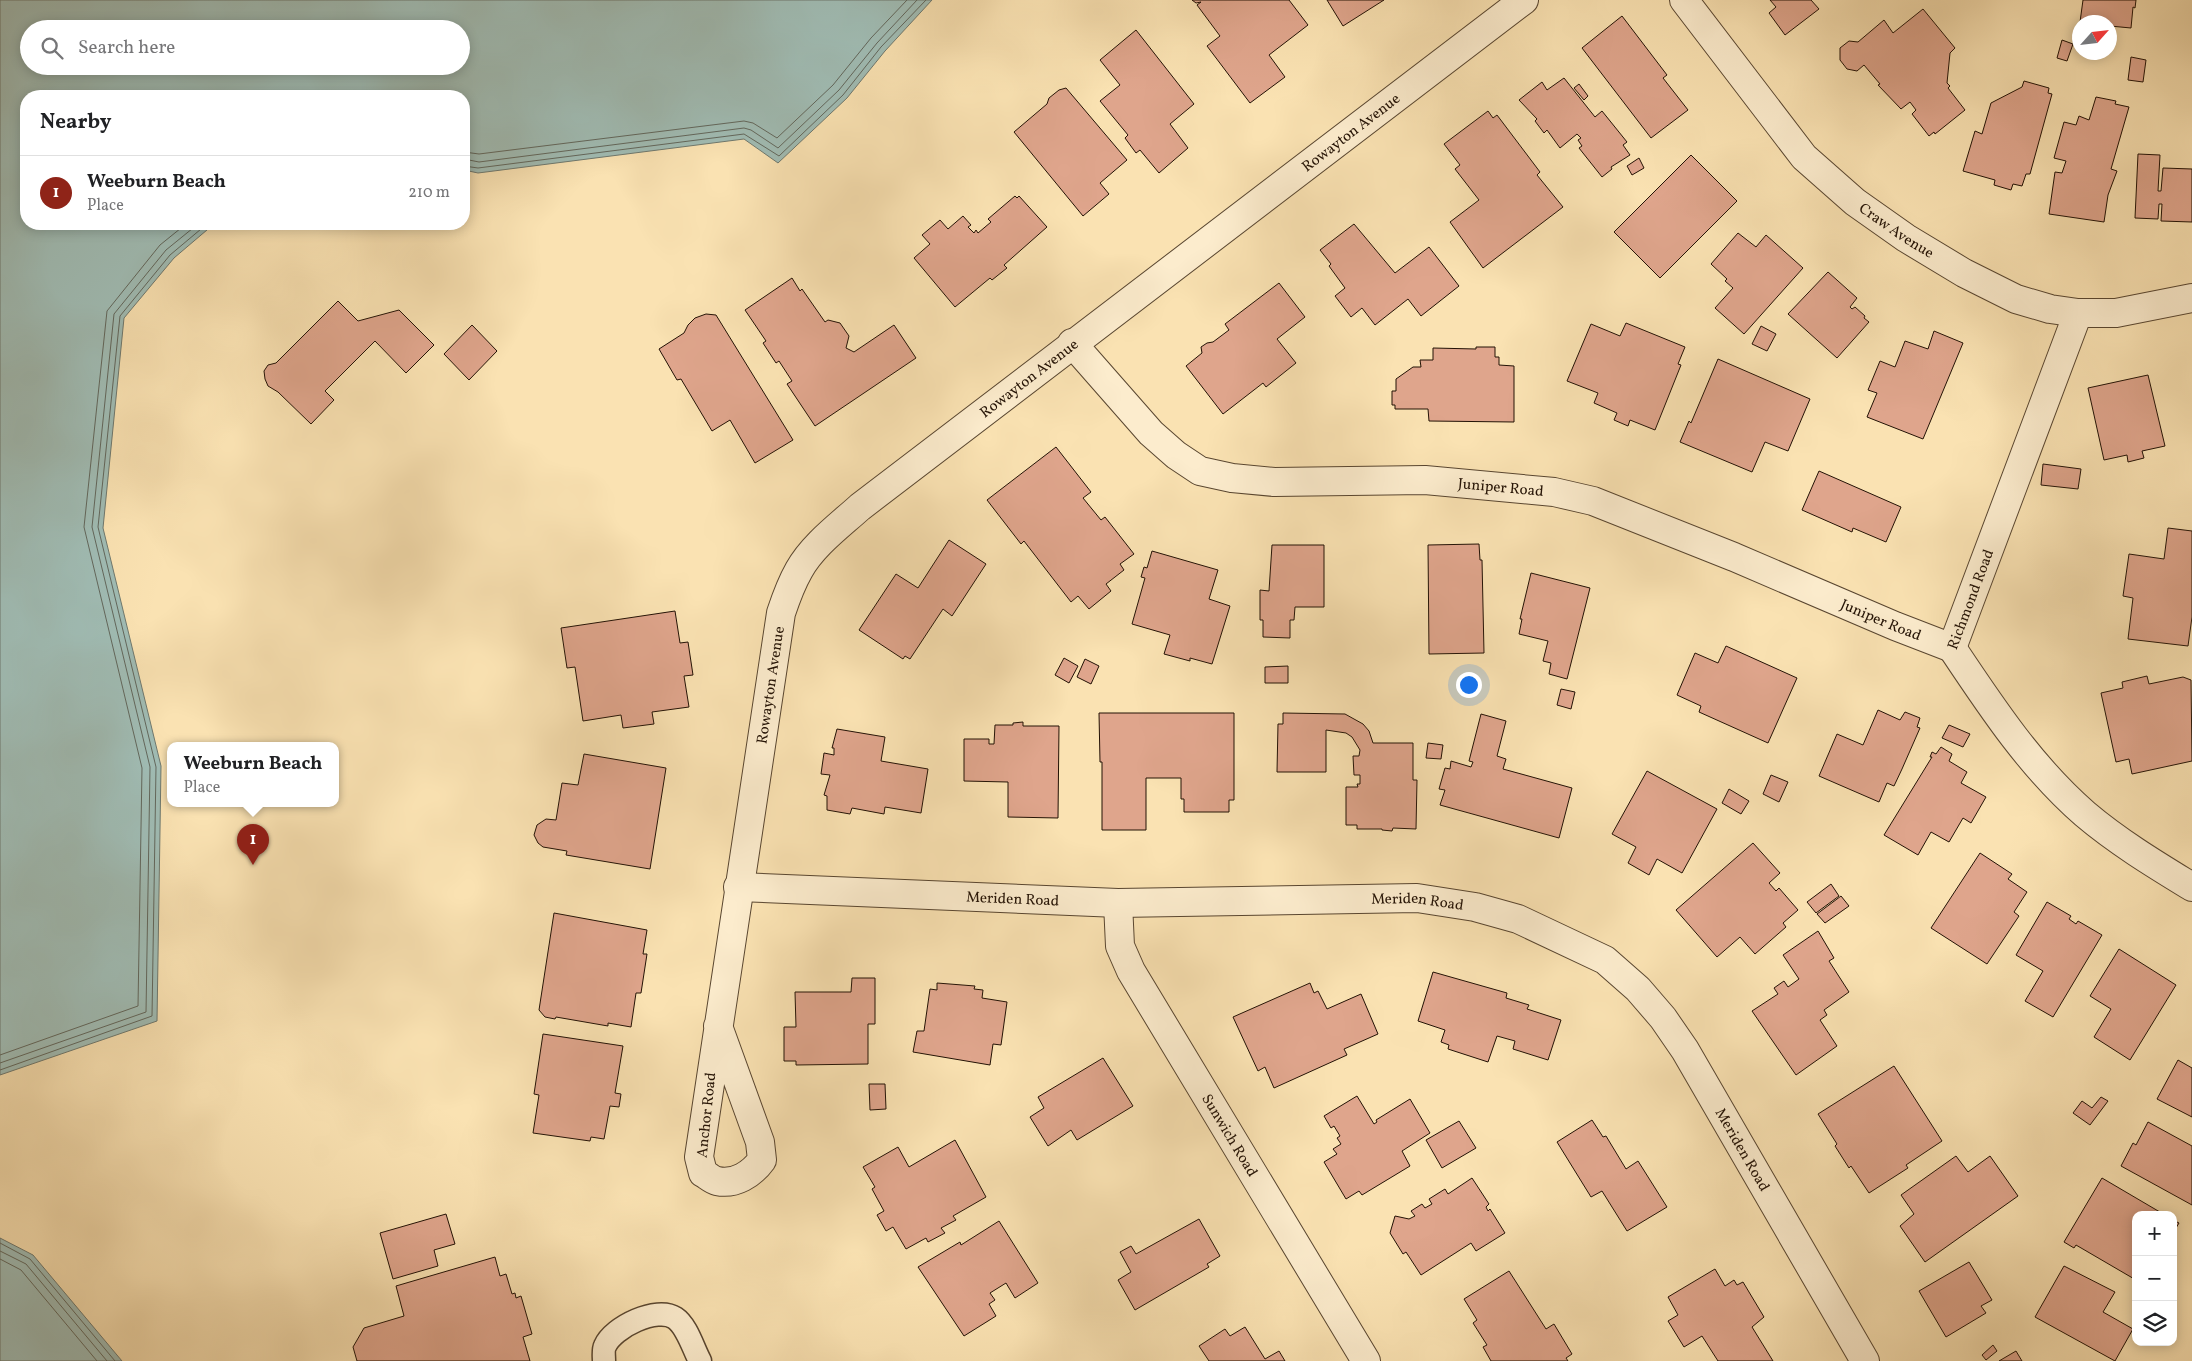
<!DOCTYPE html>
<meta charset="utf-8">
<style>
:root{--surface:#fff;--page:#f2f2f2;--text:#202124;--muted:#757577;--line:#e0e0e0;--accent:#8f2418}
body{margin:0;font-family:Vollkorn,serif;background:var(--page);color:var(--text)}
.controls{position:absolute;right:15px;bottom:15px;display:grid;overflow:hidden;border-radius:10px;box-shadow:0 2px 12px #0003}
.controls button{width:45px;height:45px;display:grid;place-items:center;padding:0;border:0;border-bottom:1px solid var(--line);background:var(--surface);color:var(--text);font:25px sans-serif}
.compass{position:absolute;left:2072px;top:15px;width:45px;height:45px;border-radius:50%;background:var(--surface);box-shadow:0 2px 12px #0003;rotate:63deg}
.you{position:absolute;left:1468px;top:684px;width:18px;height:18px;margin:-12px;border:4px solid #fff;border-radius:50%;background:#1a73e8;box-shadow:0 0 0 8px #1a73e833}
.badge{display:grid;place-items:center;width:32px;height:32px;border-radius:50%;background:var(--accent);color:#fff;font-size:16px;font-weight:700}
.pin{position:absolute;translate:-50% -41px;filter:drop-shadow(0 1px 2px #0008)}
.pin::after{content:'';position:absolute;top:26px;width:18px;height:15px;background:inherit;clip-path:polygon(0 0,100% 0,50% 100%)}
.popup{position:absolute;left:167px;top:742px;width:172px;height:65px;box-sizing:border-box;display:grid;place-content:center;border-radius:10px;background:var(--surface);filter:drop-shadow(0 1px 4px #0005);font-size:16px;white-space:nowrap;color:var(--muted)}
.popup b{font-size:19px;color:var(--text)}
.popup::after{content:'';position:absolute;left:50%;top:100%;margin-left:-10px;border:10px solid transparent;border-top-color:var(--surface)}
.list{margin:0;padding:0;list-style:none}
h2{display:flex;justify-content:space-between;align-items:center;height:65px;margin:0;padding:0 20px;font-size:21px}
h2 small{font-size:16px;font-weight:400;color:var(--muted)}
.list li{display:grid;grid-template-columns:32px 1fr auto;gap:15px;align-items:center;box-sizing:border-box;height:75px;padding:0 20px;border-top:1px solid var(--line)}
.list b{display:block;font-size:19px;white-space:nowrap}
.list p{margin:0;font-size:16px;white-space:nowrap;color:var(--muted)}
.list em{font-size:16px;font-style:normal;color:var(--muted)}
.icon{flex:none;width:28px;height:28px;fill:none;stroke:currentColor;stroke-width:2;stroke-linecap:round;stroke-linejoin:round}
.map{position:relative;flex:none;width:2192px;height:1361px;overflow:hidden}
.search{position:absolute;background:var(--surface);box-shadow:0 2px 12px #0003;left:20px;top:20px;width:450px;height:55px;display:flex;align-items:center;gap:12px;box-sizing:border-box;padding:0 18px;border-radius:28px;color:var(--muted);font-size:19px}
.panel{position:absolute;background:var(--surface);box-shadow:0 2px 12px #0003;left:20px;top:90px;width:450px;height:140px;border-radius:20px}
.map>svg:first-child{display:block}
.water{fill:#a0bcb4;stroke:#6e786e;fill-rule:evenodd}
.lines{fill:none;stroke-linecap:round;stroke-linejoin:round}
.shore{stroke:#62675c;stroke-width:1}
.building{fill:#dfa58c;stroke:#231205}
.service-casing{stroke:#594630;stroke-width:25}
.minor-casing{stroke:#594630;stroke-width:30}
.service{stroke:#fceccd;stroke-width:22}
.minor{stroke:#fceccd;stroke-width:28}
.labels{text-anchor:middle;stroke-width:4.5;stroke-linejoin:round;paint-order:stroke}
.street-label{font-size:15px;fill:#231205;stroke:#fceccd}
</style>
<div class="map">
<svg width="2192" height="1361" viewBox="0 0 2192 1361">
<rect width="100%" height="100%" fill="#fae2b2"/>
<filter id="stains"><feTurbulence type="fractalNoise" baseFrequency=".004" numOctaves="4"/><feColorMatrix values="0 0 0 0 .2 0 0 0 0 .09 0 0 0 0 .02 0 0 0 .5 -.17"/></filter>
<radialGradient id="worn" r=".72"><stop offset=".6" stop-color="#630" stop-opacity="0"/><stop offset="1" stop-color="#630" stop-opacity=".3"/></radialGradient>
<path class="water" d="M0,0H932L885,51L847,98L778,163L744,139L478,173L464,170V96H26V224H214L174,258L124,318L103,528L161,766L157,1021L0,1075ZM29,29H461V66H29Z
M0,1238L33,1255L122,1361H0Z"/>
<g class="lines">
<path class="shore" d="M464,152L479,154L744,121L753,123L777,138L833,85L871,38L907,0
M464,159L479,162L744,128L751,130L778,148L839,90L877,43L917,0
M464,166L478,168L744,134L779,156L843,95L881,47L926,0
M0,1055L138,1006L142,768L84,527L107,311L160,245L186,224
M0,1063L146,1012L150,767L92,527L114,314L166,250L198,224
M0,1070L152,1016L156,767L98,527L120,316L170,255L207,224
M0,1243L30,1259L115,1361
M0,1251L26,1264L107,1361
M0,1259L21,1270L97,1361"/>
</g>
<path class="building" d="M1192,0H1289L1308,25L1269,55L1285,77L1250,103L1207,46L1220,36L1197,5L1201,2L1196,3Z
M1327,0H1384L1343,26Z
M1770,0H1811L1819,9L1785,35L1769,13L1776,7Z
M2083,0H2136L2135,8L2133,7L2131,28L2110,26V22H2080Z
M1923,9L1955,48L1950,53L1947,83L1950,86L1948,88L1965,110L1935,134L1934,132L1929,136L1912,114L1916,110L1910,102L1901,109L1878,85L1880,84L1864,65L1857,71L1847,69L1840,60V48L1849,41L1858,42L1884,20L1893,33Z
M1622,16L1667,75L1663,78L1688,110L1651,138L1582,48Z
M1136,30L1194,104L1170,124L1188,148L1159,173L1140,150L1136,153L1125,138L1128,135L1100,101L1120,85L1100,60Z
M2062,40L2073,44L2067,61L2057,58Z
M2131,57L2146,60L2143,82L2128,80Z
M1564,78L1595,117L1602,111L1627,142L1623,145L1630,155L1611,167L1612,169L1602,177L1579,148L1582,146L1578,140L1581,138L1577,134L1560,148L1547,130L1544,133L1535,121L1537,119L1519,100L1542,82L1547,90Z
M2024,81L2049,88L2048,93L2052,94L2030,174H2026L2022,186L2013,184L2011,190L1994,185L1995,180L1963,171L1975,131L1982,134L1991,103L2022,87Z
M1579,84L1588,96L1584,100L1574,88Z
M1066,88L1127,160L1100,183L1109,194L1083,216L1014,132L1047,104L1049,98L1059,90Z
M2096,97L2116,101L2115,104L2129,107L2111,169L2117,171L2108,195L2104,222L2049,214L2055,172L2062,173L2066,161L2054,158L2064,122L2076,125L2079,116L2089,120Z
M1488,111L1493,118L1497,115L1540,172L1537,175L1563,207L1483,268L1450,222L1479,200L1455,169L1460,165L1444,144Z
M2138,154L2160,155L2158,191H2161L2163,168L2192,169V222L2161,221L2162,204H2159L2158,219L2135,218Z
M1691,155L1737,201L1660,278L1614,232Z
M1639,158L1644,168L1632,175L1627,166Z
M1015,196L1017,198L1019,196L1047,227L1004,265L1007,268L992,280L990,278L955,307L914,258L930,244L922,235L940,220L948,229L963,216L971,225L968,227L974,233L976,230L978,233L991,222L988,219Z
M1354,224L1395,273L1429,247L1459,286L1421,316L1408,299L1375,325L1362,308L1351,317L1335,296L1345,288L1329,266L1331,264L1320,250Z
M1738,233L1756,247L1766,235L1803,268L1744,334L1715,308L1733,288L1725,281L1727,279L1711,264Z
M1828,272L1857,298L1850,307L1852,309L1855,307L1865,316L1864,318L1869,322L1837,358L1788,314Z
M792,278L800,291L802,289L825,322L828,320L840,323L849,336L846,348L854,352L894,325L916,358L815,426L787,384L792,381L779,361L776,363L763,343L766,341L745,310Z
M1279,283L1305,317L1277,339L1296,363L1266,387L1263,383L1223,414L1186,366L1202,353L1201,347L1207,343L1213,342L1229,330L1225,324Z
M338,301L358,321L399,310L434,345L406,373L375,341L325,391L334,400L311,424L278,392L268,386L265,379L264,371L268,365L276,363Z
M706,314L716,315L793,440L755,463L730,420L712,431L681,379L677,380L659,349L684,333L688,325L695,318Z
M1626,323L1685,347L1678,364L1681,365L1655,430L1630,420L1628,426L1614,420L1617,413L1594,403L1598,393L1567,381L1591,324L1620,336Z
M472,325L497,351L469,380L444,354Z
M1761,326L1776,334L1767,351L1752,344Z
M1934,331L1963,343L1923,439L1867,417L1877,393L1868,390L1880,361L1895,367L1905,341L1928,349Z
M1476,347H1495V357H1499V365L1514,366V422L1429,421L1428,409H1395V405H1392V391H1396V379L1413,367H1421L1420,360H1433V348L1476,349Z
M1718,359L1810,399L1788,451L1765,442L1752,472L1680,442L1689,421L1691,423Z
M2148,375L2165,446L2142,451L2144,458L2128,462L2127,455L2104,460L2088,388Z
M1056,447L1091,492L1083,498L1101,520L1105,517L1134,554L1120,564L1124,570L1106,584L1111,591L1089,609L1078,596L1071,602L1024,541L1021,544L987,500Z
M2043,464L2081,469L2078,489L2041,485Z
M1819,471L1901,507L1886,542L1853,528L1852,532L1802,510Z
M2168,528L2192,531V617L2188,646L2128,639L2133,598L2123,596L2129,554L2164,559Z
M949,540L986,564L952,616L943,609L910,659L905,656L903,659L859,630L896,574L918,588Z
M1479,544L1480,560H1482L1484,653L1429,654L1428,545Z
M1272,545H1324V607H1295L1294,620H1290V638L1263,637V620H1260V590L1269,591Z
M1152,551L1218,570L1209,599L1230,606L1212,664L1190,658V661L1164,654L1170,635L1132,624L1145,578L1141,577L1144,567L1147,568Z
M1531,573L1590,588L1567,679L1549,674L1551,663L1543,661L1548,641L1519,634L1522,619H1520Z
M675,611L680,643L688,642L693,675L684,676L689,707L652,712L654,724L623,728L621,715L583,721L575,667L567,668L561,628Z
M1726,646L1797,678L1768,743L1699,712L1701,706L1677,695L1695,653L1718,663Z
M1064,658L1078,666L1069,683L1055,675Z
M1085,659L1099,666L1091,684L1077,677Z
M1288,666V683H1265V667Z
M2147,676L2149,684L2183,677L2191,680L2192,761L2132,774L2129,759L2116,762L2101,693L2123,688L2122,682Z
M1561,689L1575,692L1571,709L1557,705Z
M1878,710L1900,720L1905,712L1920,718L1917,727L1920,728L1902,769L1894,786L1887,783L1879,802L1819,776L1837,734L1863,745Z
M1099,713H1234V800H1229V812H1184V799H1181V778H1146V830H1102V762H1100Z
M1283,713L1345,714L1363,724L1369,731L1373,743H1413V780H1417L1416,829L1393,828L1392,831L1382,830V829H1357V825H1346V787H1358L1357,784H1360V775H1354L1353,756H1359L1360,750L1352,737L1346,733L1326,730V772H1277L1278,724H1283Z
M1481,714L1506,721L1497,756L1506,759L1503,769L1572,788L1559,838L1440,805L1445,790L1439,789L1445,768L1450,769L1451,761L1471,767L1473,762L1469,761Z
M1023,722V726H1059L1058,818L1008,817V782L964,781V739H989V744H994L995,725H1013V723Z
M1949,725L1970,734L1963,747L1942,738Z
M837,729L885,737L881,761L928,769L921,813L885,807L884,814L852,808L850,814L827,810V796L824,795L830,775L821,774L824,753L834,755V748H832Z
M1428,743L1443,745L1441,759L1426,758Z
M1941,747L1952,754L1949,761L1967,772L1961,783L1986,797L1971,823L1963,818L1949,842L1931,832L1918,855L1884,835L1932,757H1930L1932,752L1936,754Z
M584,754L666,768L650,869L566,855L567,851L543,847L538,843L534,835L537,825L546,819L556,820L562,783L578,785Z
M1647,771L1717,809L1682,873L1657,859L1649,875L1628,863L1636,847L1612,834Z
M1771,775L1788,782L1779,802L1763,794Z
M1729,789L1749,801L1741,814L1722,803Z
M1753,843L1780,873L1769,883L1776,891L1779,888L1798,910L1783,923L1786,927L1755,954L1740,937L1717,957L1676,910Z
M1980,853L2012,874L2008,879L2027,892L2014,912L2019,916L1987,964L1931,928Z
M1831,884L1839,896L1816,913L1807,902Z
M1841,896L1849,906L1825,923L1817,914Z
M2047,902L2071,916L2069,919L2076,924L2078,921L2102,935L2053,1017L2025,1001L2043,971L2016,955Z
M554,913L647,930L643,954H647L641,993H636L631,1027L608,1023V1026L556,1017L555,1019L545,1017L539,1010Z
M1818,931L1834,958L1829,961L1849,992L1824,1010L1827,1015L1820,1020L1837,1046L1796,1075L1752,1011L1778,994L1774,988L1784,981L1788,987L1799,979L1783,955Z
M2119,949L2176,985L2130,1060L2094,1037L2111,1009L2090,996Z
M1433,972L1507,993L1506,998L1529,1005L1527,1009L1561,1020L1548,1060L1513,1049L1515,1041L1497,1036L1488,1062L1448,1049L1449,1045L1441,1042L1445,1030L1418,1021Z
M852,978H875V1024H868V1064L796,1065V1061H784V1027H796L795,992H851Z
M937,983L975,986L974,989L983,990L982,998L1007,1002L1001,1045L993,1044L990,1065L913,1052L917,1031H924L930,989L937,990Z
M1310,983L1314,993L1318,991L1327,1009L1361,994L1378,1034L1344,1049L1347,1055L1274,1088L1265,1067L1258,1071L1233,1017Z
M543,1034L623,1046L615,1093L621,1094L619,1107L610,1106L604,1139L591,1137L590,1141L533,1133L539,1095L534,1094Z
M1103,1058L1133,1106L1077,1140L1071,1130L1048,1146L1030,1117L1044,1108L1038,1097Z
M2178,1060L2192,1068V1117L2157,1099Z
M1894,1066L1942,1141L1906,1165L1908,1168L1869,1193L1851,1166L1849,1168L1835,1146L1837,1144L1818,1114Z
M869,1084H885L886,1109L870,1110Z
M1357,1096L1374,1124L1377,1122L1376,1120L1410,1099L1430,1133L1402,1151L1410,1166L1362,1195L1359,1191L1346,1199L1324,1162L1337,1154L1333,1149L1341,1144L1337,1138L1340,1136L1334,1126L1331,1128L1324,1116Z
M2101,1097L2108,1101L2090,1125L2073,1113L2082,1101L2092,1108Z
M1592,1120L1603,1137L1606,1136L1626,1169L1638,1161L1667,1207L1627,1231L1602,1191L1591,1197L1557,1142Z
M1459,1121L1476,1148L1442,1168L1426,1140Z
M2148,1122L2192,1146V1205L2121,1166L2133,1143L2136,1145Z
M955,1140L986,1197L953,1216L956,1220L941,1228L945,1233L928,1242L926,1238L906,1249L893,1227L886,1231L877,1215L884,1211L872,1189L875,1187L863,1167L898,1147L909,1167Z
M1956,1156L1968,1172L1990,1156L2018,1196L1925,1262L1900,1226L1914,1214L1901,1195Z
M1472,1178L1489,1204L1486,1207L1488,1211L1490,1209L1505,1233L1476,1251L1471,1243L1421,1275L1406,1252L1403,1254L1390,1233L1395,1216L1409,1219L1415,1216L1411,1211L1422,1204L1425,1208L1432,1204L1429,1199L1445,1189L1448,1194Z
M2102,1178L2165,1215H2136V1280L2076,1245L2074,1248L2064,1242Z
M446,1214L455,1244L434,1250L438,1266L393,1279L380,1233Z
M1199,1219L1220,1256L1207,1264L1209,1267L1135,1310L1118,1280L1131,1272L1120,1252L1131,1246L1136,1254Z
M2173,1220L2179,1223L2173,1233Z
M999,1221L1038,1283L1015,1298L1006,1283L990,1293L995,1300L989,1304L996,1316L964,1336L918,1267L960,1242L961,1245Z
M495,1257L500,1276L506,1274L512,1294L515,1293L516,1298L521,1296L532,1334L523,1337L530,1361H357L353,1347L364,1328L404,1316L396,1286Z
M1969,1262L1992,1300L1981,1306L1986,1313L1946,1337L1919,1291Z
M2064,1266L2115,1292L2103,1312L2133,1329L2115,1361L2035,1317Z
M1715,1269L1725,1286L1734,1280L1737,1285L1743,1282L1764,1317L1752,1327L1773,1361H1718L1702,1336L1684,1347L1668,1321L1678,1315L1668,1297Z
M1509,1271L1546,1329L1554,1324L1572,1354L1566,1358L1568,1361H1491L1483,1347L1487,1345L1473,1323L1477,1320L1464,1299Z
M1245,1327L1265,1359L1279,1351L1285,1361H1209L1199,1346L1225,1329L1230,1336Z
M1993,1345L1997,1351L1986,1360L1982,1355Z
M2016,1351L2022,1361H1999Z"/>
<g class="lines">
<defs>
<path id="service" d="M604,1361C604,1357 603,1350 605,1346C613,1327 657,1306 675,1318C687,1326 693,1348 700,1361"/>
<g id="minor">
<path id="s1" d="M1684,0L1804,157L1855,202L1906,238L1964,273L2016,299L2050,309L2078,313H2116L2192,298"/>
<path id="s2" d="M1072,343L1151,433L1176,455L1200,471L1232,478L1274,482L1425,480L1554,492L1593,501L1734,557L1895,626L1952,648"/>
<path id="s3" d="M1952,648L2078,313"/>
<path d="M1952,648C1992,708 2031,767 2085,814C2118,842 2156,865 2192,887"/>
<path id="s4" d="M738,887L1118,903L1417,898L1475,907L1518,919L1605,960L1638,989L1663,1018L1685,1050L1865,1361"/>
<path id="s5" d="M1118,903L1120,946L1131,971L1366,1361"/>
<path id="s6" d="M718,1026L760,1142L762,1160C752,1174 735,1185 717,1181C712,1180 707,1175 703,1173L699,1157L781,613C786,598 791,584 799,570C813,545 839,526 860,507L1524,0"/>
</g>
</defs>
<use href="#service" class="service-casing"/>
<use href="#minor" class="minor-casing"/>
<use href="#service" class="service"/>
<use href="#minor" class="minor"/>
</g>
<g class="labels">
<g class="street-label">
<text dy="5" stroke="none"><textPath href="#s6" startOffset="1529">Rowayton Avenue</textPath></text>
<text dy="5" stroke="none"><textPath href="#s1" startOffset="316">Craw Avenue</textPath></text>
<text dy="5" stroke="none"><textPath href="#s6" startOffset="1124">Rowayton Avenue</textPath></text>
<text dy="5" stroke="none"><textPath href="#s2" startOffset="484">Juniper Road</textPath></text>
<text dy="5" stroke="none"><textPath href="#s3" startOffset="52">Richmond Road</textPath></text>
<text dy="5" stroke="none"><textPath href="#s2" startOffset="889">Juniper Road</textPath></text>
<text dy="5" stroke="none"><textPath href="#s6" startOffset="704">Rowayton Avenue</textPath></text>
<text dy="5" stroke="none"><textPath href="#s4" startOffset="275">Meriden Road</textPath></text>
<text dy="5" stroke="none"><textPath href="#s4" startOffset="680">Meriden Road</textPath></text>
<text transform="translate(706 1115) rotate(-84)" y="5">Anchor Road</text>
<text dy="5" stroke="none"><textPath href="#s5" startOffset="262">Sunwich Road</textPath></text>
<text dy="5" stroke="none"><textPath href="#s4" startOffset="1115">Meriden Road</textPath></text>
</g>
</g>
<rect width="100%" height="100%" filter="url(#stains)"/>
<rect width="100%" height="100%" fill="url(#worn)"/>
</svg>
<div class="controls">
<button>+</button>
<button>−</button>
<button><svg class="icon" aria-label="layers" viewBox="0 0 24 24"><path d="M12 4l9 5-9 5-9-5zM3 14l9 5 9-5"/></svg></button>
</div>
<svg class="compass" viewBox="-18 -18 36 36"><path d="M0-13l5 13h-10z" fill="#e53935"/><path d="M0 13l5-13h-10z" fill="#757577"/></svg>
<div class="you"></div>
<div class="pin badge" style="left:253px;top:865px">1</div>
<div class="popup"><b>Weeburn Beach</b>Place</div>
<div class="search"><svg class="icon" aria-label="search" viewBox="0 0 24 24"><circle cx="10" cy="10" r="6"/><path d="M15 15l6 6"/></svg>Search here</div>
<section class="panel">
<h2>Nearby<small></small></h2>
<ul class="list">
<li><span class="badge">1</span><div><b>Weeburn Beach</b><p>Place</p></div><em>210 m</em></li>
</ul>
</section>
</div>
